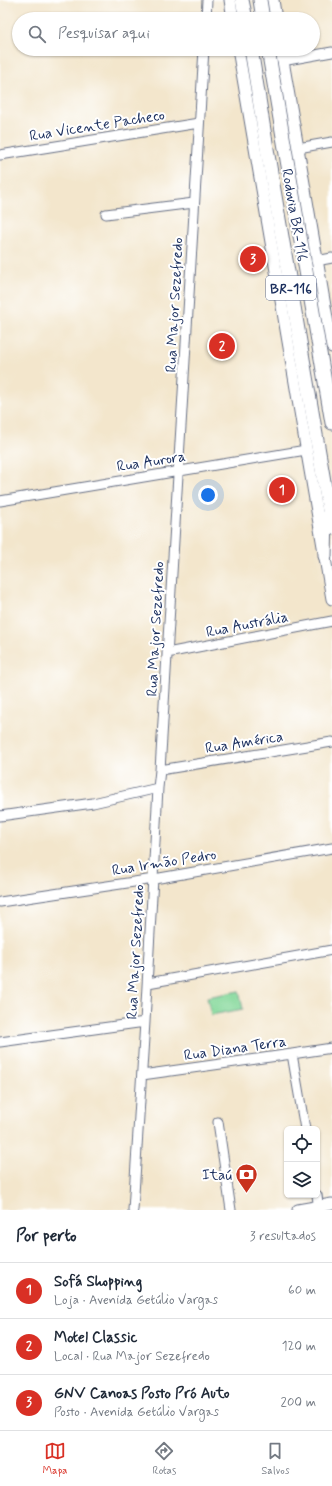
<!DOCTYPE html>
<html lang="pt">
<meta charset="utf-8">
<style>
:root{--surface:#fff;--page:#f2f2f3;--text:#1f2937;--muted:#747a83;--line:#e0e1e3;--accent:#d93025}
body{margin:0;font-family:Mynerve,sans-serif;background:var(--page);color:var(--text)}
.controls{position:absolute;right:12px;bottom:12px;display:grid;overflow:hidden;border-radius:6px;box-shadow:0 1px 3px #0004}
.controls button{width:36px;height:36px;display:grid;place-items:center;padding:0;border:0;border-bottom:1px solid var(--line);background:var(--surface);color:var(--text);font:20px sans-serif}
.you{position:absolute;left:208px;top:495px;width:14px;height:14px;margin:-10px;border:3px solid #fff;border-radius:50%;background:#1a73e8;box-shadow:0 0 0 6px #1a73e833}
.badge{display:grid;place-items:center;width:26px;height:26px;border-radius:50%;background:var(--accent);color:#fff;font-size:13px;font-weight:700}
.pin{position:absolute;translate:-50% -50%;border:2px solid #fff;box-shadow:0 1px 4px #0006}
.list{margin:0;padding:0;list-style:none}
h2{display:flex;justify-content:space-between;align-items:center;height:52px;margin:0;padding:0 16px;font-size:17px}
h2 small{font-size:13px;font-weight:400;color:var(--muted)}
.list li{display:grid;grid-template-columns:26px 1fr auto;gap:12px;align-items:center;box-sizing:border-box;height:56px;padding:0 16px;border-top:1px solid var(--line)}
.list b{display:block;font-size:15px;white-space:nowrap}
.list p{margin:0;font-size:13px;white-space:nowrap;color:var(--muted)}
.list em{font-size:13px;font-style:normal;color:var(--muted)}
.icon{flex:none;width:22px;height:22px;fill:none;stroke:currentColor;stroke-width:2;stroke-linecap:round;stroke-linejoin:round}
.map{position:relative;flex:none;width:332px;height:1210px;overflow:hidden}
.search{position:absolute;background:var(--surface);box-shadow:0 1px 3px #0004;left:12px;right:12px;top:12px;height:44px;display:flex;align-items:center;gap:10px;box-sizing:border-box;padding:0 14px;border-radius:22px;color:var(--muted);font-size:15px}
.sheet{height:220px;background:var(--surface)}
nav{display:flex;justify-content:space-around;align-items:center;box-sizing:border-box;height:56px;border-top:1px solid var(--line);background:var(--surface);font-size:11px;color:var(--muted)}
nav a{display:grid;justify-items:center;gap:2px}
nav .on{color:var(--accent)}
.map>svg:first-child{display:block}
.green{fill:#84d89a;stroke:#50847c}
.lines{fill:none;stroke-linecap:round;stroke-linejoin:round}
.minor-casing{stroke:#676f84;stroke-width:11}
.major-casing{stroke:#676f84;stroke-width:13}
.highway-casing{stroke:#676f84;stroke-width:15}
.minor{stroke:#fff;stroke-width:9}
.major{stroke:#fff;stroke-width:11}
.highway{stroke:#fff;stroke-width:13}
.labels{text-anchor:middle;stroke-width:4;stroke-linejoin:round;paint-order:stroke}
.shield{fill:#fff;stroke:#5f6d8e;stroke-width:1}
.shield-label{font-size:14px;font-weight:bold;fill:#1b2f5e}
.street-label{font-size:15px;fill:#1b2f5e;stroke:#fff}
.poi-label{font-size:15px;fill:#1b2f5e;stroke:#fff;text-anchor:end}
</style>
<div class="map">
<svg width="332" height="1210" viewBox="0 0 332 1210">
<rect width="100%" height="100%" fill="#fff"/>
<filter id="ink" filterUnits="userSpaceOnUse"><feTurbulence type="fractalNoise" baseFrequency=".025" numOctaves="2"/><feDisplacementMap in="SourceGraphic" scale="8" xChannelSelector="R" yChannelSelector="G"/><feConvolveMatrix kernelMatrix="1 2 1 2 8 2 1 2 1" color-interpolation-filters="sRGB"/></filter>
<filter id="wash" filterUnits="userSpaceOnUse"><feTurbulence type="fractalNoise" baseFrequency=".012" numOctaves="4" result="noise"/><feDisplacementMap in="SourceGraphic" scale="16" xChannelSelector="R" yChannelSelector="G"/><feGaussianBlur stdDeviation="0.9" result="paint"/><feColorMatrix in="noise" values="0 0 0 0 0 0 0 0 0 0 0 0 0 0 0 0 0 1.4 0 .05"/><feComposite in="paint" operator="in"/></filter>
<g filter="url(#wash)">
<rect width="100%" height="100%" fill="#f3e6cc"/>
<path class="green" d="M239,991L243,1009L211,1015L207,997Z"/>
</g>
<g filter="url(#ink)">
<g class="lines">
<defs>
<path id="minor" d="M206,19L207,0
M282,61L332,52
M298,148L332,142
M0,155L199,123
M106,214L194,203
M316,261L332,258
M0,501L306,450
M167,653L332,621
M160,770L332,742
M0,816L93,803L158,788
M0,902L154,879L332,848
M148,983L332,950
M0,1042L145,1022
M292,1054L305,1129
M142,1075L292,1054L332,1048
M218,1122L231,1210
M317,1195L319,1210
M133,1210L145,1022L158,788L160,770L204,49"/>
<path id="major" d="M230,0L233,19
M273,0L276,19
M238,49L332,599
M281,49L332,347
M298,1210L332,1204"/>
<path id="highway" d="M242,0L246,19
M260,0L263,19
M251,49L268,155L332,528
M268,49L332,423
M325,556L326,517"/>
</defs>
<use href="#minor" class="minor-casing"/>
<use href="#major" class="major-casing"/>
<use href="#highway" class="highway-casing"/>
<use href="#minor" class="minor"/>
<use href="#major" class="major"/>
<use href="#highway" class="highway"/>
</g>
</g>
<defs>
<symbol id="bank-pin" viewBox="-11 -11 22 30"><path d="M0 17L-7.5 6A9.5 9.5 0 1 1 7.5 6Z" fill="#c8321e" stroke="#fff"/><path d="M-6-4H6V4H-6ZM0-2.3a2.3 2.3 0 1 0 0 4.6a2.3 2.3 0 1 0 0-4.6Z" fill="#fff"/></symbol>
</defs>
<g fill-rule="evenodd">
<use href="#bank-pin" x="234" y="1162" width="25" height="34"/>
</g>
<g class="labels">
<rect class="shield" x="266" y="276" width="50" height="24" rx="3"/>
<g class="shield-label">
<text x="291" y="293">BR-116</text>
</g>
<g class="street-label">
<text transform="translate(97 125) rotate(-9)" y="5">Rua Vicente Pacheco</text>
<text transform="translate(295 215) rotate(80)" y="5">Rodovia BR-116</text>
<text transform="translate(174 305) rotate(-87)" y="5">Rua Major Sezefredo</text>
<text transform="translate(151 461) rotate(-9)" y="5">Rua Aurora</text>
<text transform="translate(247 624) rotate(-11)" y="5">Rua Austrália</text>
<text transform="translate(155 629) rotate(-87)" y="5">Rua Major Sezefredo</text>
<text transform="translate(244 742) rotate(-9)" y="5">Rua América</text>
<text transform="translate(164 862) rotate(-9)" y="5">Rua Irmão Pedro</text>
<text transform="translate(135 952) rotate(-87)" y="5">Rua Major Sezefredo</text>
<text transform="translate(235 1048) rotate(-8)" y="5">Rua Diana Terra</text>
</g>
<g class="poi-label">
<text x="232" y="1180">Itaú</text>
</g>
</g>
</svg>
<div class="controls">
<button><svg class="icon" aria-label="locate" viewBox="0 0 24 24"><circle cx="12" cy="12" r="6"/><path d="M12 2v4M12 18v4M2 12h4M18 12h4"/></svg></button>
<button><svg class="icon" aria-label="layers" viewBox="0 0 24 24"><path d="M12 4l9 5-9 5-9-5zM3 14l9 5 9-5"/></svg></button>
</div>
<div class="you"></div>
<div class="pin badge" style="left:282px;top:490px">1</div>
<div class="pin badge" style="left:222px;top:346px">2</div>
<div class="pin badge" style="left:253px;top:259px">3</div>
<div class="search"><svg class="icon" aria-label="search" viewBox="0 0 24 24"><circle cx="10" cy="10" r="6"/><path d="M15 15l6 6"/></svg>Pesquisar aqui</div>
</div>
<section class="sheet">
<h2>Por perto<small>3 resultados</small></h2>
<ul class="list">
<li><span class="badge">1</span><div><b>Sofá Shopping</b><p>Loja · Avenida Getúlio Vargas</p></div><em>60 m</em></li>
<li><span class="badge">2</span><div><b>Motel Classic</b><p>Local · Rua Major Sezefredo</p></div><em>120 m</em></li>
<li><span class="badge">3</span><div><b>GNV Canoas Posto Pró Auto</b><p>Posto · Avenida Getúlio Vargas</p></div><em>200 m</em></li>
</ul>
</section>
<nav>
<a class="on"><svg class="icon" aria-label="map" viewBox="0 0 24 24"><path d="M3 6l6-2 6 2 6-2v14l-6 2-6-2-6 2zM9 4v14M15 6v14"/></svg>Mapa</a>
<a><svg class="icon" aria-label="directions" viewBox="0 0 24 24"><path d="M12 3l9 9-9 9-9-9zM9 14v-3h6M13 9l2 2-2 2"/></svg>Rotas</a>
<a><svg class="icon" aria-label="saved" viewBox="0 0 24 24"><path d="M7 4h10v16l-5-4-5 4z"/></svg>Salvos</a>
</nav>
